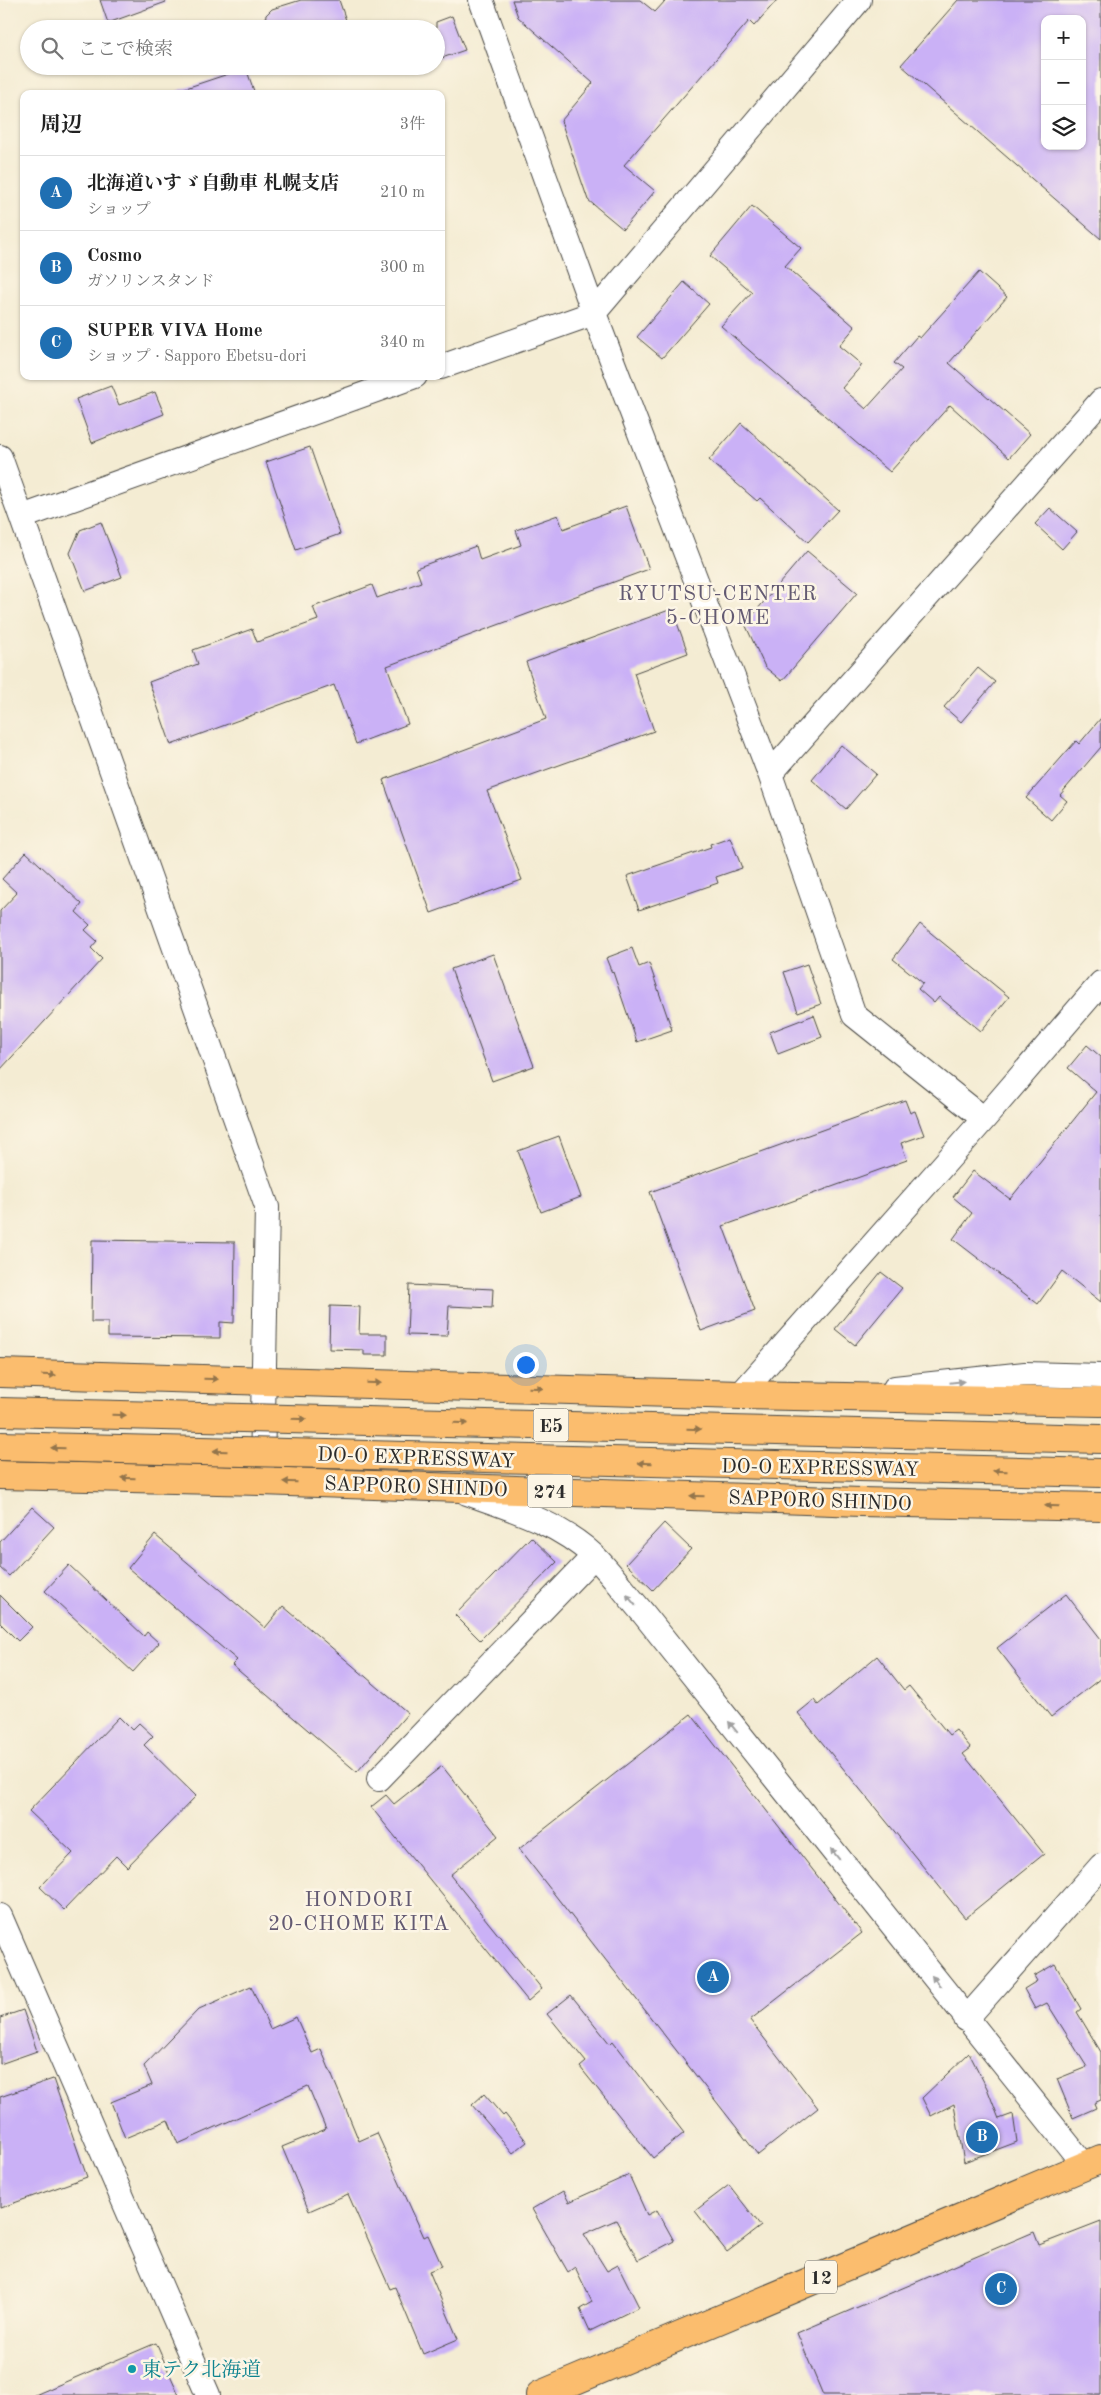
<!DOCTYPE html>
<html lang="ja">
<meta charset="utf-8">
<style>
:root{--surface:#fff;--page:#f6f6f6;--text:#222;--muted:#767676;--line:#e0e0e0;--accent:#1f6fb2}
body{margin:0;font-family:"Old Standard TT","Noto Serif JP",serif;background:var(--page);color:var(--text)}
.controls{position:absolute;right:15px;top:15px;display:grid;overflow:hidden;border-radius:10px;box-shadow:0 1px 4px #0004}
.controls button{width:45px;height:45px;display:grid;place-items:center;padding:0;border:0;border-bottom:1px solid var(--line);background:var(--surface);color:var(--text);font:25px sans-serif}
.you{position:absolute;left:525px;top:1364px;width:18px;height:18px;margin:-12px;border:4px solid #fff;border-radius:50%;background:#1a73e8;box-shadow:0 0 0 8px #1a73e833}
.badge{display:grid;place-items:center;width:32px;height:32px;border-radius:50%;background:var(--accent);color:#fff;font-size:16px;font-weight:700}
.pin{position:absolute;translate:-50% -50%;border:2px solid #fff;box-shadow:0 1px 5px #0006}
.list{margin:0;padding:0;list-style:none}
h2{display:flex;justify-content:space-between;align-items:center;height:65px;margin:0;padding:0 20px;font-size:21px}
h2 small{font-size:16px;font-weight:400;color:var(--muted)}
.list li{display:grid;grid-template-columns:32px 1fr auto;gap:15px;align-items:center;box-sizing:border-box;height:75px;padding:0 20px;border-top:1px solid var(--line)}
.list b{display:block;font-size:19px;white-space:nowrap}
.list p{margin:0;font-size:16px;white-space:nowrap;color:var(--muted)}
.list em{font-size:16px;font-style:normal;color:var(--muted)}
.icon{flex:none;width:28px;height:28px;fill:none;stroke:currentColor;stroke-width:2;stroke-linecap:round;stroke-linejoin:round}
.map{position:relative;flex:none;width:1101px;height:2395px;overflow:hidden}
.search{position:absolute;background:var(--surface);box-shadow:0 1px 4px #0004;left:20px;top:20px;width:425px;height:55px;display:flex;align-items:center;gap:12px;box-sizing:border-box;padding:0 18px;border-radius:28px;color:var(--muted);font-size:19px}
.panel{position:absolute;background:var(--surface);box-shadow:0 1px 4px #0004;left:20px;top:90px;width:425px;height:290px;border-radius:10px}
.map>svg:first-child{display:block}
.building{fill:#cab1f6;fill-rule:evenodd}
.lines{fill:none;stroke-linecap:round;stroke-linejoin:round}
.minor-casing{stroke:#494844;stroke-width:26}
.highway-casing{stroke:#494844;stroke-width:30}
.minor{stroke:#fff;stroke-width:24}
.highway{stroke:#fbbd6e;stroke-width:28}
.highway-bridge-casing{stroke:#494844;stroke-width:30;stroke-linecap:butt}
.highway-bridge{stroke:#fbbd6e;stroke-width:28}
.oneway{fill:#93744c}
.oneway2{fill:#a0a0a0}
.culture-dot{fill:#0f9aa8;stroke:#fcf5e5;stroke-width:2}
.labels{text-anchor:middle;stroke-width:5;stroke-linejoin:round;paint-order:stroke}
.shield{fill:#fcf5e5;stroke:#6a6863;stroke-width:1}
.shield-label{font-size:19px;font-weight:bold;fill:#2b2b2b}
.street-label{font-size:20px;fill:#2b2b2b;stroke:#fcf5e5}
.culture-label{font-size:20px;fill:#0d838f;stroke:#fcf5e5;text-anchor:start}
.neighbourhood-label{font-size:21px;letter-spacing:1px;fill:#635a72;stroke:#fcf5e5}
</style>
<div class="map">
<svg width="1101" height="2395" viewBox="0 0 1101 2395">
<rect width="100%" height="100%" fill="#fcf5e5"/>
<filter id="ink" filterUnits="userSpaceOnUse"><feTurbulence type="fractalNoise" baseFrequency=".02" numOctaves="2"/><feDisplacementMap in="SourceGraphic" scale="10" xChannelSelector="R" yChannelSelector="G"/><feConvolveMatrix kernelMatrix="1 2 1 2 8 2 1 2 1" color-interpolation-filters="sRGB"/></filter>
<filter id="wash" filterUnits="userSpaceOnUse"><feTurbulence type="fractalNoise" baseFrequency=".0096" numOctaves="4" result="noise"/><feDisplacementMap in="SourceGraphic" scale="20" xChannelSelector="R" yChannelSelector="G"/><feGaussianBlur stdDeviation="1.12" result="paint"/><feColorMatrix in="noise" values="0 0 0 0 0 0 0 0 0 0 0 0 0 0 0 0 0 1.4 0 .05"/><feComposite in="paint" operator="in"/></filter>
<g filter="url(#wash)">
<rect width="100%" height="100%" fill="#f4ecd3"/>
<g id="blocks">
<path class="building" d="M100,0H166V2L108,23Z
M301,0H339L349,29H264L266,15L272,9Z
M512,0H640L655,12L666,0H777L754,26L749,21L624,165L655,191L623,229L588,200L561,121L593,83L518,17Z
M958,0H1101V239L901,65ZM1045,19H1082V146H1045Z
M452,16L465,50L436,60V22Z
M246,68L255,94H177V91Z
M752,206L801,248L785,266L855,327L839,346L862,365L842,388L866,409L902,369L894,363L917,336L920,338L979,272L1007,297L949,363L1030,434L1009,458L950,405L890,472L721,326L752,292L710,256Z
M684,282L709,304L662,358L637,337Z
M111,386L119,405L155,392L164,414L92,443L76,399Z
M741,423L838,510L808,542L760,498L757,501L709,460Z
M310,447L340,534L296,550L266,462Z
M626,506L649,569L387,666L408,724L356,744L334,685L171,745L149,682L198,664L193,650L252,629L257,642L318,620L313,607L372,585L377,598L421,582L416,568L476,546L480,560L521,545L516,530L558,515L563,529Z
M1050,508L1077,532L1062,549L1035,524Z
M101,522L122,577L85,591L70,553L80,530Z
M807,551L857,593L782,681L765,667L745,624Z
M672,609L688,653L634,673L654,731L487,791L522,880L431,913L383,780L546,719L526,662Z
M978,668L995,682L961,722L944,707Z
M1101,718V747L1060,795L1067,801L1051,820L1026,798L1076,741L1079,744Z
M841,745L876,774L846,809L812,780Z
M730,837L742,868L716,877L718,883L639,910L627,876L711,847L710,844Z
M26,852L82,904L76,912L90,925L85,930L97,941L91,948L102,959L0,1070V911L17,893L2,879Z
M920,924L1009,997L981,1031L939,997L934,1003L918,989L923,983L893,959Z
M632,948L639,967L649,963L672,1030L637,1042L613,972L612,973L606,958Z
M493,954L534,1066L492,1081L451,969Z
M807,964L821,1004L798,1012L784,972Z
M814,1015L822,1037L778,1054L770,1032Z
M1087,1045L1101,1057V1302L1062,1271L1038,1304L953,1239L972,1213L953,1197L973,1171L1010,1199L1096,1092L1068,1068Z
M905,1100L910,1113L915,1111L924,1135L901,1143L907,1160L723,1226L755,1311L701,1331L650,1192Z
M559,1136L581,1197L541,1212L518,1151Z
M92,1240L235,1242L234,1323L220,1322V1338L108,1337V1322H91Z
M881,1272L902,1288L855,1345L835,1329Z
M409,1285L493,1289L492,1308L449,1306L447,1336L407,1335Z
M330,1306L360,1307L359,1334H387V1355H364V1350L329,1349Z
M32,1507L54,1527L9,1576L0,1568V1542Z
M664,1523L691,1549L653,1590L626,1564Z
M155,1535L265,1628L283,1606L408,1713L357,1772L232,1665L237,1660L128,1568Z
M531,1537L557,1562L480,1640L455,1615Z
M69,1565L144,1636L147,1632L159,1643L133,1672L45,1591Z
M1066,1594L1101,1639V1678L1051,1717L997,1648Z
M0,1595L32,1627L18,1641L0,1623Z
M877,1656L904,1690L909,1686L949,1735L956,1730L971,1748L963,1754L1044,1854L965,1918L798,1713L814,1700L818,1705Z
M691,1714L862,1933L750,2020L818,2108L758,2155L519,1849Z
M119,1717L132,1730L139,1723L153,1736L144,1745L196,1796L127,1867L116,1856L64,1910L40,1887L73,1853L29,1811Z
M442,1766L498,1836L450,1875L542,1989L528,2001L371,1807L386,1795L394,1804Z
M1055,1964L1081,2009L1077,2012L1101,2052V2100L1094,2103L1096,2108L1073,2118L1057,2079L1087,2067L1047,2003L1035,2009L1024,1989L1037,1981L1034,1976Z
M251,1986L270,2029L296,2017L312,2053L321,2049L359,2141L377,2133L424,2237L428,2235L442,2266L429,2271L458,2339L423,2354L395,2287L390,2289L348,2194L309,2211L282,2147L326,2129L308,2086L178,2144L168,2120L125,2138L111,2102L152,2085L144,2066L199,2009Z
M571,1995L610,2044L613,2041L684,2133L653,2158L580,2067L586,2062L547,2014Z
M23,2010L37,2051L0,2064V2018Z
M969,2053L987,2088L999,2119L1013,2114L1017,2142L964,2162L954,2104L931,2116L922,2098Z
M53,2079L87,2177L0,2208V2097Z
M484,2094L503,2116L505,2114L527,2142L513,2153L472,2105Z
M629,2175L647,2215L657,2210L674,2241L638,2260L616,2220L584,2234L607,2271L618,2265L639,2307L590,2331L580,2309L592,2302L575,2267L568,2272L532,2209L563,2191L569,2202Z
M729,2185L761,2226L727,2252L695,2211Z
M1101,2221V2395H823L797,2333L1034,2232L1039,2245Z
M156,2343L179,2395H35Z"/>
</g>
</g>
<g filter="url(#ink)">
<use href="#blocks" fill-opacity="0" stroke="#494844" stroke-width="1"/>
<g class="lines">
<defs>
<path id="minor" d="M481,0L594,313L770,774L854,1015L984,1119
M441,367L594,313L859,0
M0,457L267,1207L262,1471
M22,517L415,376
M770,774L1101,401
M895,1388L1025,1374L1101,1376
M740,1395L984,1119L1101,983
M467,1493C512,1509 557,1522 593,1555C611,1572 626,1594 643,1613L1085,2166
M379,1779L594,1556
M0,1916L208,2395
M966,2019L1101,1866"/>
<path id="highway" d="M0,1373L740,1395L1101,1402
M0,1475L261,1481L861,1502L1101,1507
M540,2395L1101,2159"/>
</defs>
<use href="#minor" class="minor-casing"/>
<use href="#highway" class="highway-casing"/>
<use href="#minor" class="minor"/>
<use href="#highway" class="highway"/>
<defs>
<path id="highway-bridge" d="M0,1412L1101,1439
M0,1446L1101,1473"/>
</defs>
<use href="#highway-bridge" class="highway-bridge-casing"/>
<use href="#highway-bridge" class="highway-bridge"/>
</g>
<defs><path id="oneway-solid" d="M-6-.8H1V-3.2L6.5 0L1 3.2V.8H-6Z" transform="scale(1.25)"/></defs>
<g class="oneway">
<use href="#oneway-solid" transform="translate(49 1375) rotate(1)"/>
<use href="#oneway-solid" transform="translate(211 1379) rotate(1)"/>
<use href="#oneway-solid" transform="translate(374 1383) rotate(2)"/>
<use href="#oneway-solid" transform="translate(536 1388) rotate(2)"/>
<use href="#oneway-solid" transform="translate(119 1415) rotate(1)"/>
<use href="#oneway-solid" transform="translate(299 1419) rotate(1)"/>
<use href="#oneway-solid" transform="translate(461 1423) rotate(1)"/>
<use href="#oneway-solid" transform="translate(694 1429) rotate(1)"/>
<use href="#oneway-solid" transform="translate(58 1448) rotate(-179)"/>
<use href="#oneway-solid" transform="translate(220 1451) rotate(-179)"/>
<use href="#oneway-solid" transform="translate(645 1463) rotate(-179)"/>
<use href="#oneway-solid" transform="translate(1000 1471) rotate(-179)"/>
<use href="#oneway-solid" transform="translate(128 1478) rotate(-179)"/>
<use href="#oneway-solid" transform="translate(290 1482) rotate(-178)"/>
<use href="#oneway-solid" transform="translate(697 1496) rotate(-178)"/>
<use href="#oneway-solid" transform="translate(1052 1506) rotate(-179)"/>
</g>
<g class="oneway2">
<use href="#oneway-solid" transform="translate(957 1382) rotate(-6)"/>
<use href="#oneway-solid" transform="translate(631 1600) rotate(-130)"/>
<use href="#oneway-solid" transform="translate(733 1727) rotate(-129)"/>
<use href="#oneway-solid" transform="translate(835 1854) rotate(-129)"/>
<use href="#oneway-solid" transform="translate(936 1981) rotate(-129)"/>
</g>
</g>
<circle class="culture-dot" cx="132" cy="2369" r="5"/>
<g class="labels">
<g class="shield">
<rect x="533.5" y="1408.5" width="35" height="33" rx="4"/>
<rect x="527.5" y="1474.5" width="45" height="33" rx="4"/>
<rect x="805" y="2260.5" width="32" height="33" rx="4"/>
</g>
<g class="shield-label">
<text x="551" y="1432">E5</text>
<text x="550" y="1498">274</text>
<text x="821" y="2284">12</text>
</g>
<g class="street-label">
<text transform="translate(416 1457) rotate(2)" y="7">DO-O EXPRESSWAY</text>
<text transform="translate(820 1467) rotate(1)" y="7">DO-O EXPRESSWAY</text>
<text transform="translate(416 1486) rotate(2)" y="7">SAPPORO SHINDO</text>
<text transform="translate(820 1500) rotate(2)" y="7">SAPPORO SHINDO</text>
</g>
<g class="culture-label">
<text x="142" y="2376">東テク北海道</text>
</g>
<g class="neighbourhood-label">
<text x="718" y="600">RYUTSU-CENTER<tspan x="718" dy="24">5-CHOME</tspan></text>
<text x="359" y="1906">HONDORI<tspan x="359" dy="24">20-CHOME KITA</tspan></text>
</g>
</g>
</svg>
<div class="controls">
<button>+</button>
<button>−</button>
<button><svg class="icon" aria-label="layers" viewBox="0 0 24 24"><path d="M12 4l9 5-9 5-9-5zM3 14l9 5 9-5"/></svg></button>
</div>
<div class="you"></div>
<div class="pin badge" style="left:713px;top:1977px">A</div>
<div class="pin badge" style="left:982px;top:2137px">B</div>
<div class="pin badge" style="left:1001px;top:2289px">C</div>
<div class="search"><svg class="icon" aria-label="search" viewBox="0 0 24 24"><circle cx="10" cy="10" r="6"/><path d="M15 15l6 6"/></svg>ここで検索</div>
<section class="panel">
<h2>周辺<small>3件</small></h2>
<ul class="list">
<li><span class="badge">A</span><div><b>北海道いすゞ自動車 札幌支店</b><p>ショップ</p></div><em>210 m</em></li>
<li><span class="badge">B</span><div><b>Cosmo</b><p>ガソリンスタンド</p></div><em>300 m</em></li>
<li><span class="badge">C</span><div><b>SUPER VIVA Home</b><p>ショップ · Sapporo Ebetsu-dori</p></div><em>340 m</em></li>
</ul>
</section>
</div>
